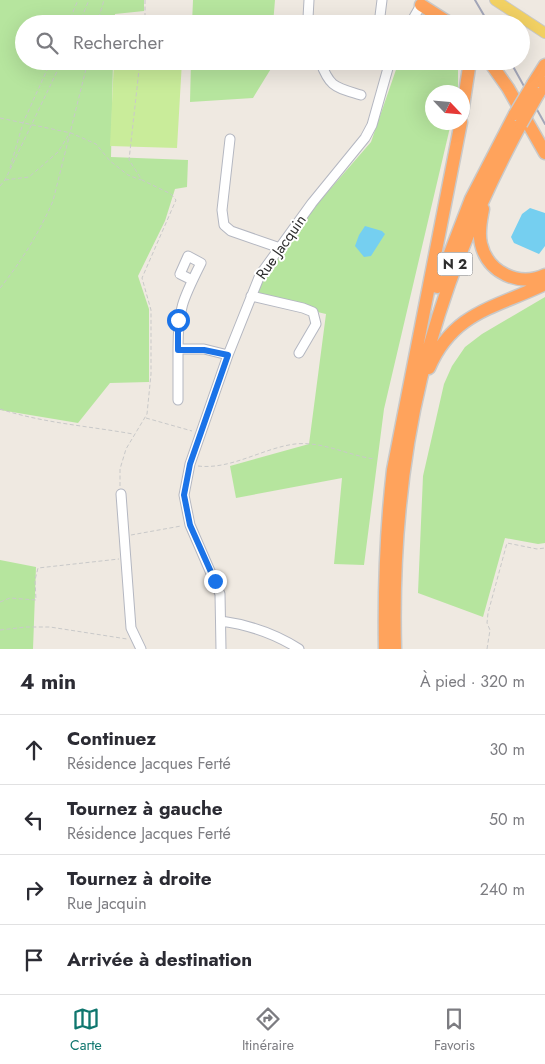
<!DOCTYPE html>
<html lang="fr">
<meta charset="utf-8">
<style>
:root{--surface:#fff;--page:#f7f7f7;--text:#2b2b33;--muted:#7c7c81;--line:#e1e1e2;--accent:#0f766e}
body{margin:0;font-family:Jost,sans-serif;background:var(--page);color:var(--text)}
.compass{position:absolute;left:425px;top:85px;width:45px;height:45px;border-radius:50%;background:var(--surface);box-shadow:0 5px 20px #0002;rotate:116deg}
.stop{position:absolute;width:15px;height:15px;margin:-11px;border:4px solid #1a73e8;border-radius:50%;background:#fff}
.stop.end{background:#1a73e8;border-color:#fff;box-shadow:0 1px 5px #0008}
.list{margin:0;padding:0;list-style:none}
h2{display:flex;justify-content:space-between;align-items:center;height:65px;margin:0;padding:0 20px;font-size:21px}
h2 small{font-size:16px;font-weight:400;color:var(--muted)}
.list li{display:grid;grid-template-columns:32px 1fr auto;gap:15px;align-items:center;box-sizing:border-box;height:70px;padding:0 20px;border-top:1px solid var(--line)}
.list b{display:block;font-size:19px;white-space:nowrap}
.list p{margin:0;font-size:16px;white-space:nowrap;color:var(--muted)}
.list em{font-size:16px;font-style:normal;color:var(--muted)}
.icon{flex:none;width:28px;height:28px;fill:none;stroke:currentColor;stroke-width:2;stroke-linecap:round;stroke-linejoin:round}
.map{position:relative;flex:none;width:545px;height:649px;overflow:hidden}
.search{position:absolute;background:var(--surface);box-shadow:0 5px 20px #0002;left:15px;right:15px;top:15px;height:55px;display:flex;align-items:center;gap:12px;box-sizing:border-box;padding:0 18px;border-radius:28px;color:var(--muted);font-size:19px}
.sheet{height:345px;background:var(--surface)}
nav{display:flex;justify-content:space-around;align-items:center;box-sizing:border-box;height:70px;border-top:1px solid var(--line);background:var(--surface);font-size:14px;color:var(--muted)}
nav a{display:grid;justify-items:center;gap:2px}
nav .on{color:var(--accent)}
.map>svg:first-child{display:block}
.green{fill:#b6e59e}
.pitch{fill:#c9ec9a}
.water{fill:#75cff0}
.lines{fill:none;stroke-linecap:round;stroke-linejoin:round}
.minor-casing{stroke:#b4b7c1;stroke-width:11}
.major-casing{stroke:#c9c9c9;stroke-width:12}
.highway-casing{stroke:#c9c9c9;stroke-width:15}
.path{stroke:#c9c9c9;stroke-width:1;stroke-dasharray:4 2.5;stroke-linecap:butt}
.minor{stroke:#fff;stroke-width:9}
.major{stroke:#f2d163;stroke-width:10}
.highway{stroke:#ffa35c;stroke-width:12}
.rail{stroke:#a3a6b8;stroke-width:2}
.highway-bridge-casing{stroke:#c9c9c9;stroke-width:15;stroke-linecap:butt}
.highway-bridge{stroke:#ffa35c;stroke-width:12}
.route{stroke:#1a73e8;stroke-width:6}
.labels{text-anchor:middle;stroke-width:4;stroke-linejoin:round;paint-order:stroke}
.shield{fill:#fff;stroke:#6d6d6d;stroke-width:1}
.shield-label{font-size:14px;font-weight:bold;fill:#2e2e2e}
.street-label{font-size:15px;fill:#2e2e2e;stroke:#fff}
</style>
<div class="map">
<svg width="545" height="649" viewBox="0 0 545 649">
<rect width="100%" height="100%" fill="#efe9e1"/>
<path class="green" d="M0,0H144V11L115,14L114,24H24V61H113L111,157L188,160L187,187L175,189L165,221L138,276L149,309V382L110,383L78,423L0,410Z
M193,0H275L273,24H192Z
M191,61H272V67L253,98L190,102Z
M399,61H458V92H432V122L451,123L384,409L364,565L334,564L342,478L236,498L230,466L309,444L326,314L250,296L305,218L371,142Z
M545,297V543L538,544L505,538L483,617L418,593L423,476L444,384L452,366L465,347L482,334Z
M0,560L36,567L33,649H0Z"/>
<path class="pitch" d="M116,18L184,20V24H116Z
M114,61H182L177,148L110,146Z"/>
<path class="water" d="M530,208L545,213V246L539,254L514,243L511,237L522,214Z
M365,226L382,231L385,234L371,256L364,257L355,246L359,235Z"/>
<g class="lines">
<defs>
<path id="minor" d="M309,0L308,18L312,24
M379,24L382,0
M410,24L421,5
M320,61C330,88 335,87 361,95
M230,139L222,210L224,225L231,231L280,248
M251,296L303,308L313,312L316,324L299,353
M178,349C178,308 183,299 201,263L188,256L180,274L192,280
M178,400V349H204L228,355
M121,494L131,628L141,649
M221,621C250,625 274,633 299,649
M221,649L220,594L190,525L184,495L190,464L228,355L260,275L312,203L365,138L372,125L390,61"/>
<path id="major" d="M495,0L545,33"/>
<path id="highway" d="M421,5L451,24
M489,61L508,88L545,153
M533,84L545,65
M538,94L545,83
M462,113L470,61
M483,209C481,220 478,232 481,244C488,273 519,287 545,275
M437,287L471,199L515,114
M429,368C453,312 495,308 545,284
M385,649C384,589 386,530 393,470L461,122
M395,649C390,453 428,296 521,124"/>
</defs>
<use href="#minor" class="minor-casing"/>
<use href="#major" class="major-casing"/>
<use href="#highway" class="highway-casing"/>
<path class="path" d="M145,0V24
M68,24L78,0
M79,24L89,0
M97,24L104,0
M0,118L71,133L96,144L110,161L128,175L141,180
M10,168L23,123L51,61
M5,180L29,177L58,152L68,136
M0,186L5,180L62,61
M0,288C21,262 39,233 53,201L88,61
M0,409C43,423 88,426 133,434
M146,418L192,431
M198,466C231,470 263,448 295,444C322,441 347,455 374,459
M120,486V469L126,449L147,414L151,374V310L142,278L176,200L171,194L142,180L129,160L140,61
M131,535L181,526
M0,602L10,598L36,600L35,580L38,568L119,559
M0,630L26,627H50L127,639
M487,649L490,630L487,623L488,613L507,543L537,549L545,548"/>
<use href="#minor" class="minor"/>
<use href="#major" class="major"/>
<use href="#highway" class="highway"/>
<path class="rail" d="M475,0L489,24
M510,61L545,124"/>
<defs>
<path id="highway-bridge" d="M515,114L533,84
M521,124L538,94"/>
</defs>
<use href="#highway-bridge" class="highway-bridge-casing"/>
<use href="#highway-bridge" class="highway-bridge"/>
</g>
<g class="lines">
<path class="route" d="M178,320V350H204L228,355L190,464L184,495L190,525L215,581"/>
</g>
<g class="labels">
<rect class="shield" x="437.5" y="252.5" width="35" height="23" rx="4"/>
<g class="shield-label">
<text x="455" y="269">N 2</text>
</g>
<g class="street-label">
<text transform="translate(281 247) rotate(-55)" y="5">Rue Jacquin</text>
</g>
</g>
</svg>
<svg class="compass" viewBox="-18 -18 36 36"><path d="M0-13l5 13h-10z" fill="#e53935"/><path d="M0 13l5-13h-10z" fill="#7c7c81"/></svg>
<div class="stop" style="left:178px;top:320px"></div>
<div class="stop end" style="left:215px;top:581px"></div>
<div class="search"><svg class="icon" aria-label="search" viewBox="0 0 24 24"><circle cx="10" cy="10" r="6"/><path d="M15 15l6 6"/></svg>Rechercher</div>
</div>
<section class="sheet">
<h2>4 min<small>À pied · 320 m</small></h2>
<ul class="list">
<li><svg class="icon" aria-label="ahead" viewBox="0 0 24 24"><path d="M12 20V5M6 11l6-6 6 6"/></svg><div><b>Continuez</b><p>Résidence Jacques Ferté</p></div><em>30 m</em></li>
<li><svg class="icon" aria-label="left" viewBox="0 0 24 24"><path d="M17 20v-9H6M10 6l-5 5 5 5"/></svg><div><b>Tournez à gauche</b><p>Résidence Jacques Ferté</p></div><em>50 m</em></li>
<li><svg class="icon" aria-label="right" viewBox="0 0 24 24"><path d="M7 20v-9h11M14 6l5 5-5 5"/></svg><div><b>Tournez à droite</b><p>Rue Jacquin</p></div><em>240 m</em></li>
<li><svg class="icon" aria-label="arrive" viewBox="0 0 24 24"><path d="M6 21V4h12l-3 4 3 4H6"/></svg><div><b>Arrivée à destination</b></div></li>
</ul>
</section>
<nav>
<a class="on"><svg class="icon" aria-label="map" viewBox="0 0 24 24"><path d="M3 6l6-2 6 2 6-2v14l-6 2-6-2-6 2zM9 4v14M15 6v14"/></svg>Carte</a>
<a><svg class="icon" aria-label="directions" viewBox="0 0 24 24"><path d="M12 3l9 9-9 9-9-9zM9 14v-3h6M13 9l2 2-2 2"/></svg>Itinéraire</a>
<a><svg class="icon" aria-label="saved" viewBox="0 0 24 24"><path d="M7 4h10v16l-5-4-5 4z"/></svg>Favoris</a>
</nav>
